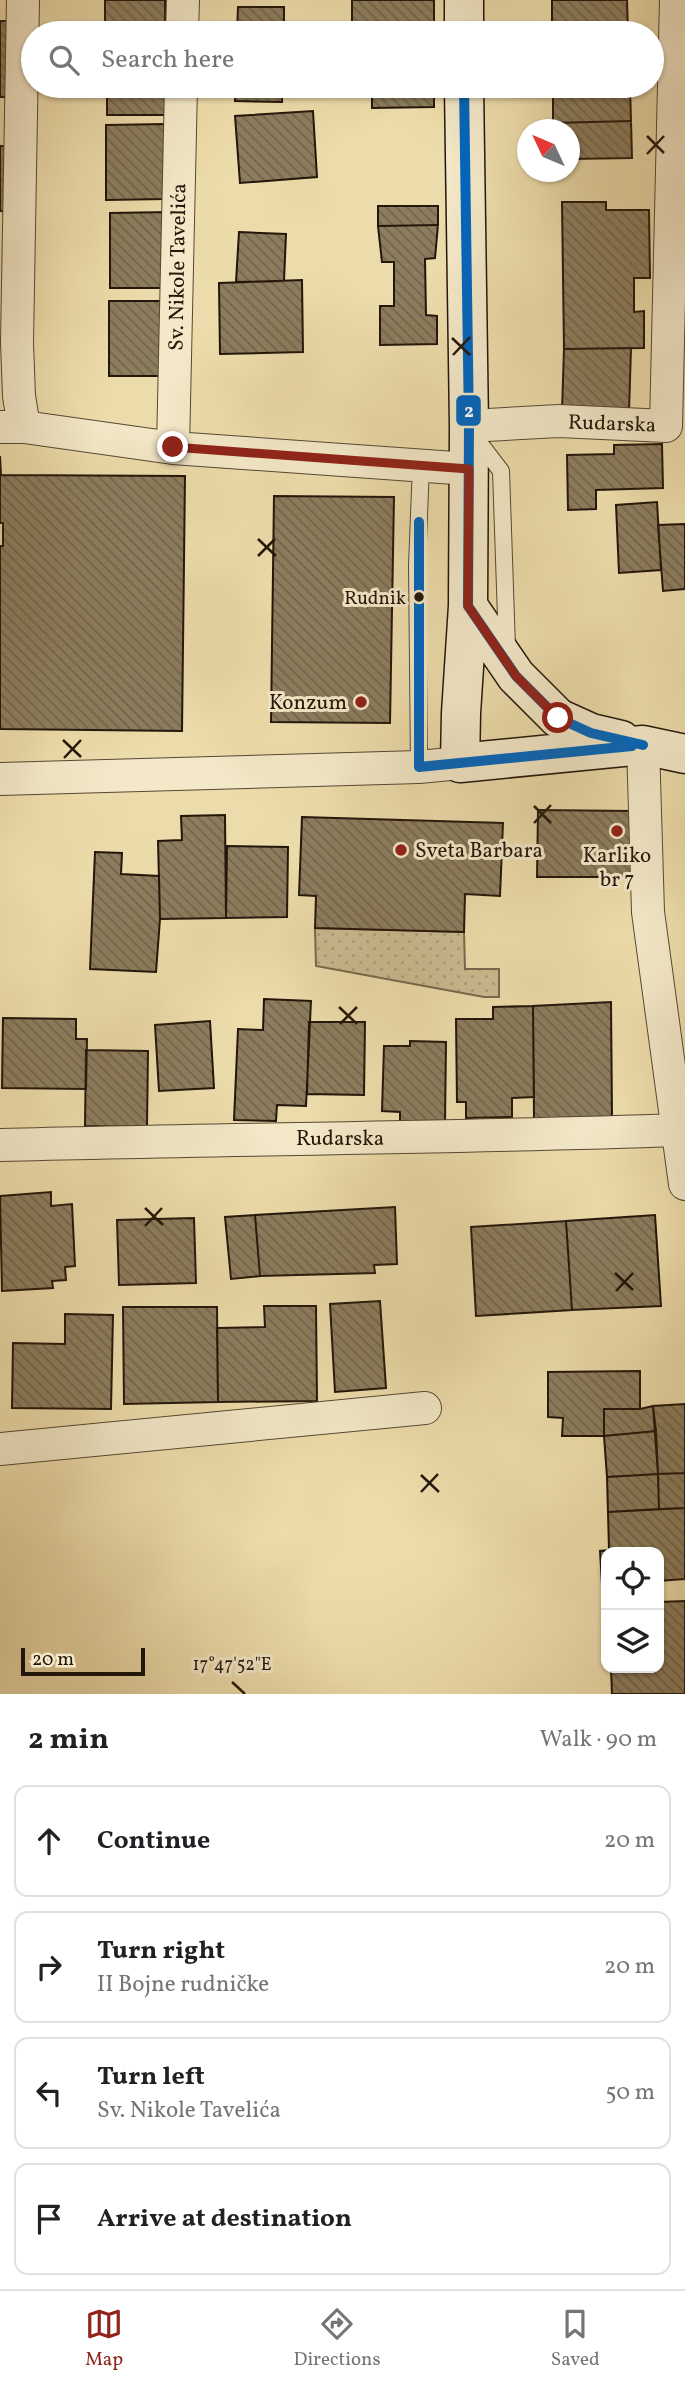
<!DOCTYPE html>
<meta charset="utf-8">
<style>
:root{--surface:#fff;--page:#f2f2f2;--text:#202124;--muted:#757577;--line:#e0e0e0;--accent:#8f2418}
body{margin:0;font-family:Vollkorn,serif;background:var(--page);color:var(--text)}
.controls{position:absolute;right:21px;bottom:21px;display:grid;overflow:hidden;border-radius:14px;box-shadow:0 2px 5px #0004}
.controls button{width:63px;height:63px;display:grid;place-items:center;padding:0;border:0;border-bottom:2px solid var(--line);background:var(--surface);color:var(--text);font:35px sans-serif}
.compass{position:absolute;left:517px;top:119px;width:63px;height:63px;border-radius:50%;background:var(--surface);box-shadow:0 2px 5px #0004;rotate:314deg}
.scale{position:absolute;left:21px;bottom:18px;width:124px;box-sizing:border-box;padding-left:7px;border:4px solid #23160a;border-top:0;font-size:19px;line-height:24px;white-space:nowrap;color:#23160a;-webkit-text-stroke:5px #f3e8c8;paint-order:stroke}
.stop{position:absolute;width:21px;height:21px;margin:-16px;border:5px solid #8f2418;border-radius:50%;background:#fff}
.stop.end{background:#8f2418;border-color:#fff;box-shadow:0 2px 7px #0008}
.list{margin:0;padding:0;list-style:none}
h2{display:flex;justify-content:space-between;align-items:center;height:91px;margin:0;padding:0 28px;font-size:30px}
h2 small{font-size:23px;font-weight:400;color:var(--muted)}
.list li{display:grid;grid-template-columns:46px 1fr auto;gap:21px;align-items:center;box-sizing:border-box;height:112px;margin:0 14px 14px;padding:0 14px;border:2px solid var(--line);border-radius:14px}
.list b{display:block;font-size:26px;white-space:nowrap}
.list p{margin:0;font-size:23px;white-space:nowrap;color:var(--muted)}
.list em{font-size:23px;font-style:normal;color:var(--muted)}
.icon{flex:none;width:38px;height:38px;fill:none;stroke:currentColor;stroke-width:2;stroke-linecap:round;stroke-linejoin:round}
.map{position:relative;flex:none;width:685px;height:1694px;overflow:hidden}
.search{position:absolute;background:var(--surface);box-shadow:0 2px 5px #0004;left:21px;right:21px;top:21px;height:77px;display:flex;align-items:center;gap:18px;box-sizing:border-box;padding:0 24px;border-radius:38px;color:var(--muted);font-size:26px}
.sheet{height:595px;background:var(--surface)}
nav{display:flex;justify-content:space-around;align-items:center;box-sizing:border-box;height:98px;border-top:2px solid var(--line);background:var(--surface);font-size:19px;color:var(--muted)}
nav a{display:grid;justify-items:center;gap:4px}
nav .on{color:var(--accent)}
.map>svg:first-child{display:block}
.park{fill:url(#park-dots);stroke:#77684d;stroke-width:2}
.building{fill:url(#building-back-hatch);stroke:#23160a;stroke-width:2}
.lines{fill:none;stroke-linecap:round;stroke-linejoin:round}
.lane-casing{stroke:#564832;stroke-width:18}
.street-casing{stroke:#564832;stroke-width:34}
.secondary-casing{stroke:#23160a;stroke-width:41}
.lane{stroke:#f3e8c8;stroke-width:16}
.street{stroke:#f3e8c8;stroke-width:32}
.secondary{stroke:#f3e8c8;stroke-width:38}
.bus-1-casing{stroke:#f3e8c8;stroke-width:16}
.bus-1{stroke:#0065bd;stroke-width:10}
.route{stroke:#8f2418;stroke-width:9}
.ticks{fill:none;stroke:#23160a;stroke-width:2.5}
.bus-dot{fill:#23160a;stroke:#f3e8c8;stroke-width:2.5}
.poi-dot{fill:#8f2418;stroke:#f3e8c8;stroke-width:2.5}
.labels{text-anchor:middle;stroke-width:6;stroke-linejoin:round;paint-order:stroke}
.bus-label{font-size:19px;fill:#23160a;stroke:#f3e8c8;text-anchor:end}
.street-label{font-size:21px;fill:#23160a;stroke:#f3e8c8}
.poi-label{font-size:21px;fill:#23160a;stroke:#f3e8c8;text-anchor:end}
.ticks-label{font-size:18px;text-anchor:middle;fill:#23160a;stroke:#f3e8c8;stroke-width:6;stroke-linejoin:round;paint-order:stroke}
.line-badge{stroke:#f3e8c8;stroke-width:2.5}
.badge-label{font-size:19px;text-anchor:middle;font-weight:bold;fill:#fff}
</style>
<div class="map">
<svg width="685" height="1694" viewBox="0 0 685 1694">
<defs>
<pattern id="park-dots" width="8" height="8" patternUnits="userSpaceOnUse" patternTransform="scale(1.75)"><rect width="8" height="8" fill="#cbba90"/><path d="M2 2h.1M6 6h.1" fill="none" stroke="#ae9f7b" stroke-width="1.8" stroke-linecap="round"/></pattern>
<pattern id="building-back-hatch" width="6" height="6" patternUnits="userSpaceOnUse" patternTransform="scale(1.75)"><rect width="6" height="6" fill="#8c7d5e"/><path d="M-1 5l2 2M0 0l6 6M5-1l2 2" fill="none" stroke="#72654c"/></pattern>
</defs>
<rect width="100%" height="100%" fill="#eddcab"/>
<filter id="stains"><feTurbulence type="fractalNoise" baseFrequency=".00286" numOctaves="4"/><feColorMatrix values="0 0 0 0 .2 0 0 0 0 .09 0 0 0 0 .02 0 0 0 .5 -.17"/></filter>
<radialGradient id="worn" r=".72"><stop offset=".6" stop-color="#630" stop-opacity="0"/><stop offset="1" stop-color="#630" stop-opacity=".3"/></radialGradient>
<path class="park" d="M315,928L464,932L465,969H499V997H484L316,966Z"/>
<path class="building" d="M105,0H165V33H105Z
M352,0H434V24H426V33H352Z
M552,0H627L628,33H552Z
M238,7H284V33H237Z
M0,21H9L6,97H0Z
M107,86H166V115H107Z
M236,86H282V102L235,101Z
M372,86H434V107L372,108Z
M553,86H630L631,121L553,123Z
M313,111L317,177L240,183L235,116Z
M631,121L632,158L570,159V130H553V123Z
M165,124V199L106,200V125Z
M0,146H9V211H0Z
M562,202H606V210H649L650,278H634V312L644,311V348L564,349Z
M378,206H438V225L378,226Z
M170,212V288H110V213Z
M438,225L435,258L425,259L426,315L437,316V344L380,345V306H394V262H382L378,226Z
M239,232L286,234L284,281L236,282Z
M302,280L303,352L220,354L219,283Z
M109,301H169V376H109Z
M631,348L629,412L562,411L564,349Z
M662,444L663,488L596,490V509L568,510L567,455L614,454V445Z
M0,456L1,475L185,476L182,731L0,729V546H3V523H0Z
M274,496L394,497L390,723L271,722Z
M657,502L661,570L619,573L616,505Z
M685,524V589L663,591L658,525Z
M538,810L633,811L632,877H537Z
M225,815L226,918L160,919L158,841L182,840L181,816Z
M302,817L503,823L500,896L465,894L464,932L315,928L316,896L299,895Z
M227,846L288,847L287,917L226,918Z
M95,852L122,853L121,874L159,876L160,919L156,972L90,969Z
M264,999L311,1001L306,1106L277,1105L276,1121L234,1120L238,1029L263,1030Z
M611,1002L612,1118L534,1119L533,1006Z
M533,1006L534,1097L512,1098V1117L466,1118V1102H457L456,1019H493V1007Z
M3,1018L76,1019V1039H87L86,1089L2,1088Z
M210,1021L214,1088L159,1091L155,1025Z
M309,1022H365L364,1095L307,1094Z
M410,1041L446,1042L445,1124H400V1112L382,1111L384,1046H410Z
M86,1050L148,1051L147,1127L85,1126Z
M51,1192V1206L72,1204L75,1266L65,1267L66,1280L52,1281L53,1288L2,1291L0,1196Z
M395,1207L397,1264L374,1265L375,1273L260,1276L255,1215Z
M255,1215L260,1276L231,1279L225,1217Z
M655,1215L661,1306L572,1310L566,1221Z
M194,1218L196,1283L119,1285L117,1220Z
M566,1221L572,1310L476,1316L471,1227Z
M380,1301L386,1388L335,1392L330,1304Z
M264,1306H316L317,1401L218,1402L217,1328L265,1327Z
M123,1307H217L218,1402L124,1404Z
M65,1314L113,1315L111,1409L12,1408L13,1343L65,1344Z
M640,1371V1409H604V1436H562L563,1418L548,1417V1372Z
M685,1404V1473L658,1474L653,1406Z
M653,1406L656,1431L604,1436V1409H640Z
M656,1431L658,1474L607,1477L604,1436Z
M685,1473V1508L659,1509L658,1474Z
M658,1474L659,1509L608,1512L607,1477Z
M685,1508V1579L659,1581V1552H606V1584H602L600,1551L609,1550L608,1512Z
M685,1601V1694H612L611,1668H659V1602Z"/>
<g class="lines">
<defs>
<path id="lane" d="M475,437L501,471L507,647
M419,767L417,565L421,465"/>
<path id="street" d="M23,0L17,343L19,396L24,427
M182,33L183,0
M469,426L559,421L666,426L676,0
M0,427H24L173,448L469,469
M173,448L181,86
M643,745L648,912L685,1184
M0,779L419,767L460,763
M0,1145C226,1139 453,1138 679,1130
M0,1449L425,1408"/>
<path id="secondary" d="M464,0V33
M464,86L469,426L468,606L461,713L460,763L643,745L685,754
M468,606L516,676L558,718L591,733L621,740"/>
</defs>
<use href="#lane" class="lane-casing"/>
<use href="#street" class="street-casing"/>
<use href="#secondary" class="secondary-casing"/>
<use href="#lane" class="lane"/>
<use href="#street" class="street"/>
<use href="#secondary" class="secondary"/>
<defs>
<path id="bus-1" d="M464,86L469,426L468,606L516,676L558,718L591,733L643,745
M419,522V767L632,746"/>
</defs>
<use href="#bus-1" class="bus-1-casing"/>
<use href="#bus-1" class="bus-1"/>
</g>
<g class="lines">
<path class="route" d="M173,447L469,469L468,606L516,676L558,718"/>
</g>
<path class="ticks" d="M647,136L664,153M647,154L664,136M452,338L470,355M453,355L470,337M258,539L276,556M258,556L275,539M63,740L81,757M64,758L81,740M534,806L551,823M534,823L551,805M339,1007L357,1024M340,1024L357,1007M145,1208L163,1225M145,1226L162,1208M615,1273L633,1290M616,1291L633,1273M421,1475L439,1492M421,1492L438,1474M232,1682L245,1694"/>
<circle class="bus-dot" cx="419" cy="597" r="6"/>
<g class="poi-dot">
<circle cx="361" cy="702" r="7"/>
<circle cx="617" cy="831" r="7"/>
<circle cx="401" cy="850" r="7"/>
</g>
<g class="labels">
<g class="bus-label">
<text x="406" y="604">Rudnik</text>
</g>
<g class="street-label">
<text transform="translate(177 267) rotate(-89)" y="7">Sv. Nikole Tavelića</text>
<text transform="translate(612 423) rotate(2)" y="7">Rudarska</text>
<text x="340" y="1145">Rudarska</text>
</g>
<g class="poi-label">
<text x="347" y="709">Konzum</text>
<text x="415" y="857" text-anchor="start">Sveta Barbara</text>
<text x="617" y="862" text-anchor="middle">Karliko<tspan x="617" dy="24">br 7</tspan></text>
</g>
</g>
<g class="ticks-label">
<text x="232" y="1670">17°47'52"E</text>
</g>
<rect class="line-badge" x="455" y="394" width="27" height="33" rx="7" fill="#0065bd"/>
<g class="badge-label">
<text x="469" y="417">2</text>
</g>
<rect width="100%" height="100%" filter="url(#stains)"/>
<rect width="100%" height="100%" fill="url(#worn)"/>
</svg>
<div class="controls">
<button><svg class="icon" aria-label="locate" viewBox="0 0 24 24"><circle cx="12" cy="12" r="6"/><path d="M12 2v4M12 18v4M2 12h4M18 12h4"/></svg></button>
<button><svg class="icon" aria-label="layers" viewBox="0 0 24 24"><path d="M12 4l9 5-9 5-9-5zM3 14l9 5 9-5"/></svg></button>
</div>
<svg class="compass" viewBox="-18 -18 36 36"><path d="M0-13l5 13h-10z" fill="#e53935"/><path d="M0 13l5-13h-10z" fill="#757577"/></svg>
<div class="scale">20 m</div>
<div class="stop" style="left:558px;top:718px"></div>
<div class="stop end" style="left:173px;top:447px"></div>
<div class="search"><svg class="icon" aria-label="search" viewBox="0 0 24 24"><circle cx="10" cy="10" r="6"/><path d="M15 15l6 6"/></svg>Search here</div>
</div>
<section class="sheet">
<h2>2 min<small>Walk · 90 m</small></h2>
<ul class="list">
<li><svg class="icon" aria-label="ahead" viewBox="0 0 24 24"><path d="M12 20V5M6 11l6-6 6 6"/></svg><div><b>Continue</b></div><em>20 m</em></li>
<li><svg class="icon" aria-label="right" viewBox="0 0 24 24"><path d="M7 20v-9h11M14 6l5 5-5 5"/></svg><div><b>Turn right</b><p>II Bojne rudničke</p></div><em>20 m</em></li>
<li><svg class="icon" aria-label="left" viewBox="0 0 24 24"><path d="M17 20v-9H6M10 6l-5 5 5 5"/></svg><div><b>Turn left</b><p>Sv. Nikole Tavelića</p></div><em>50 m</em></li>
<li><svg class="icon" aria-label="arrive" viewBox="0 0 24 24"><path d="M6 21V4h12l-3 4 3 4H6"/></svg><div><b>Arrive at destination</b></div></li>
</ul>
</section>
<nav>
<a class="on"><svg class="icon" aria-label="map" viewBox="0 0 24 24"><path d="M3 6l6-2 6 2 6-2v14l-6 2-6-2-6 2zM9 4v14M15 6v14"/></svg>Map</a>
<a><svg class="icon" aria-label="directions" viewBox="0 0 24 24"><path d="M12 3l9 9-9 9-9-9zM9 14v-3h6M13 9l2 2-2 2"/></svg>Directions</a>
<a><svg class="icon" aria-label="saved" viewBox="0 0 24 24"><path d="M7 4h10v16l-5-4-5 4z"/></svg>Saved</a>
</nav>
